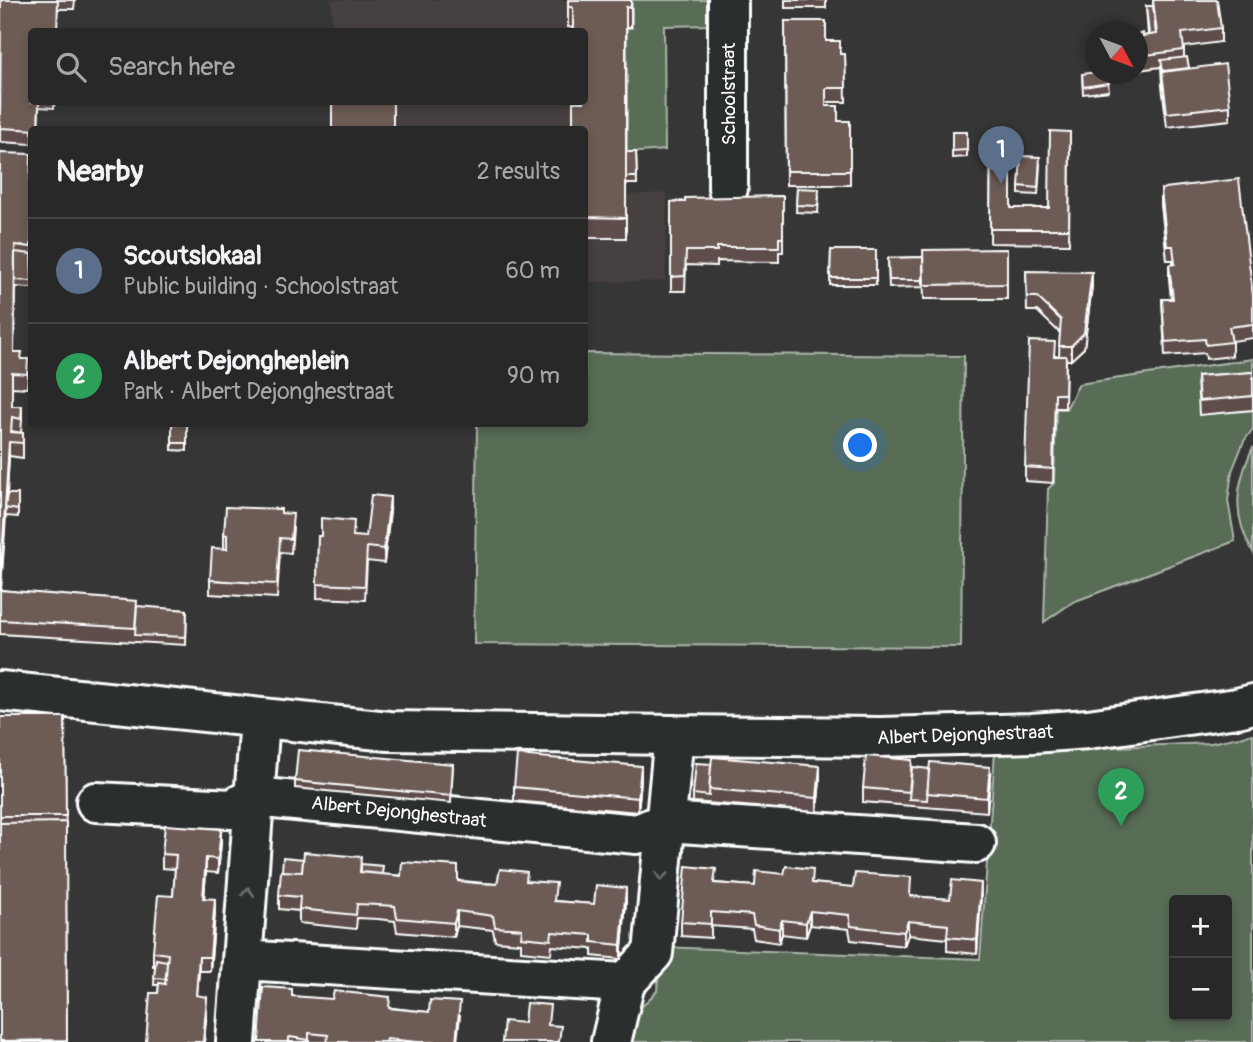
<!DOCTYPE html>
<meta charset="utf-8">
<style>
:root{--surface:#292828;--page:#353434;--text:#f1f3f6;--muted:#a5a6a8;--line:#454445;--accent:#d6ab8b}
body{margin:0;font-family:Pangolin,sans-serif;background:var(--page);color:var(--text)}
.controls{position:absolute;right:21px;bottom:21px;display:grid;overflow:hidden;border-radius:7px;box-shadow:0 4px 10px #0003}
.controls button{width:63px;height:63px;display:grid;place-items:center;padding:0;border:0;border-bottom:2px solid var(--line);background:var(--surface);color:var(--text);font:35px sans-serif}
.compass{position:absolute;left:1085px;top:21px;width:63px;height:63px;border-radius:50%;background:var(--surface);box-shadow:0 4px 10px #0003;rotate:131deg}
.you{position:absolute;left:861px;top:446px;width:24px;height:24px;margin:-18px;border:5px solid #fff;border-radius:50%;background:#1a73e8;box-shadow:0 0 0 10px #1a73e833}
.badge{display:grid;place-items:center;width:46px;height:46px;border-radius:50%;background:var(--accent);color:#fff;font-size:23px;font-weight:700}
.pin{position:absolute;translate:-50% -58px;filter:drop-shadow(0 2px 4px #0008)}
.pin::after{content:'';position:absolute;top:37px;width:24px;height:21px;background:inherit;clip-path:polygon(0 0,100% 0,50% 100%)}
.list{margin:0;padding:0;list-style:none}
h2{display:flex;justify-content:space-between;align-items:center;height:91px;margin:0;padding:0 28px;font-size:30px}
h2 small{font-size:23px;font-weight:400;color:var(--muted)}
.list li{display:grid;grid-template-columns:46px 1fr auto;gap:21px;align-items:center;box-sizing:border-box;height:105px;padding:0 28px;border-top:2px solid var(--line)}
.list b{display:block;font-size:26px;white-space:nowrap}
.list p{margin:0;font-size:23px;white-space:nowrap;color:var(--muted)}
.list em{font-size:23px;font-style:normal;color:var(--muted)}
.icon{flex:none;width:38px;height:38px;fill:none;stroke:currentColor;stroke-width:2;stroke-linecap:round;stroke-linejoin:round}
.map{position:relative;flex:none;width:1253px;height:1042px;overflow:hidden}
.search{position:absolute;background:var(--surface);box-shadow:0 4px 10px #0003;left:28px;top:28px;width:560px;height:77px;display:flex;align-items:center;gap:18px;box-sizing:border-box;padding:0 24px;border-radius:7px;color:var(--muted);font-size:26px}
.panel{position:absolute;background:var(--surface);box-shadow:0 4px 10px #0003;left:28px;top:126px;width:560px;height:301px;border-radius:7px}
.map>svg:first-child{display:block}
.built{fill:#474140}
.green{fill:#586c57;stroke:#acb6ab;stroke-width:2;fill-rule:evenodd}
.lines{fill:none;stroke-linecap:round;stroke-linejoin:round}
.minor-casing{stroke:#fff;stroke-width:44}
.minor{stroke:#2a2d2e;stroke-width:38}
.wall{fill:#5e4e4b;stroke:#fff;stroke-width:2}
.shaded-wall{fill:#4c403d;stroke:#fff;stroke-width:2}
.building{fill:#6d5b57;stroke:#fff;stroke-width:2}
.oneway{stroke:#6a6c6d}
.labels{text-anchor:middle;stroke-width:5;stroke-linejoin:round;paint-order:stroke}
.street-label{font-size:19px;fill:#fff;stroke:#2a2d2e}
</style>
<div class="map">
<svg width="1253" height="1042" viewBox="0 0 1253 1042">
<rect width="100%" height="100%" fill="#373636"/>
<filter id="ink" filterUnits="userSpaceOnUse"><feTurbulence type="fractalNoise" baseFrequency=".0143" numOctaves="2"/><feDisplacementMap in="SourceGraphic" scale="14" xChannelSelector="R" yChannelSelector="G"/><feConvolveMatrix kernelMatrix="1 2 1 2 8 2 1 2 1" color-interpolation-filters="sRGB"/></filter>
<g filter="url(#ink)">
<path class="built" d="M332,0H632V28H627L628,195L667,193L665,281L585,282L584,130L332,129V102H584V32L332,31Z"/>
<path class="green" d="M632,0H710V25L664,26L665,150L627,153V28H632Z
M585,353L964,356L961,647L474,644L477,424H584Z
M1253,359V429L1244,441L1232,471L1228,501L1235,541L1073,602L1044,622L1048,489L1054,483L1056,409H1066L1079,384Z
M1253,447V552C1231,515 1236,484 1253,447Z
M1253,734V1042H627L630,1019L657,991L661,947L980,959L995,752L1211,743ZM1174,900H1227V1016H1174Z"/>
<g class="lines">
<defs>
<path id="minor" d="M728,0V188
M0,691L389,731L674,735L880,737L1032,733L1088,729L1237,708L1253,704
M96,802L232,809L254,797L637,834L666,822L976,843
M243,960L625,983L611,1042
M625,983L653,953L674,735
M236,1042L260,719"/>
</defs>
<use href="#minor" class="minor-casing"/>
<use href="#minor" class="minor"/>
</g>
<path class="wall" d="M1,0H75L74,9H58L32,102H55L54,108L39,107L38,130H32V144L0,142Z
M568,0H631V27H626V152H636L637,184H626V238H584V130L573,28L568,27Z
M785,0H826V8H785Z
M1153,0L1221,28V42L1184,47V57L1189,68L1230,106V120L1167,127L1162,86L1161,67L1138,70V34L1143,36L1148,35L1146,6H1153Z
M785,21L826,41L840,54H845L846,102H826V106L838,121H850V185H786Z
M1082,74H1110H1107L1109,91L1083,94Z
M991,131L1011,208H1049L1070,132L1069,244L990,243Z
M952,132H967V157L952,158Z
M0,153L32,190V288L15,287L14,352L22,359L28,373L27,388L12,387V406H22V420L21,433L12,431L11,432L23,433V458L9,456L7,495L18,494V517L6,516L1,590L137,607L187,610L186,645L0,634Z
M1040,165L1038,195L1019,194V186Z
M797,188L819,196L818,213L796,212Z
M1161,190L1253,296V338L1232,341V356L1206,359L1205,353L1165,356L1162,299H1171L1169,279V265L1173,264V260H1167L1161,205Z
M783,196V252H779V262L717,261V266L686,265L685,291H671V202Z
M1007,249V299H924L923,267V287L889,288L888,258L923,257Z
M831,250H876V285H830Z
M1026,271L1092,286L1084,348L1071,360H1066L1065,408H1055L1053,483L1025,481V467L1059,356L1060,333L1037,311H1027Z
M1253,372V410L1199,415L1197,376Z
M172,424H187V451L172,450Z
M390,511L384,563L367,561L365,600L317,598L318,536L366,537Z
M281,513L293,528L291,553L280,552L277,598L210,594V580L224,548V534Z
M0,717H65L67,1042H0Z
M453,764L451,803L295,788V781Z
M711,764L820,780L817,812L693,802V794Z
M912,767L990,781L987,812L863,802V788Z
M641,780L638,812L514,801V787Z
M221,843L218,873L206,872L204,898L215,913L210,971H199L197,995L207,1011L204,1042H146L158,993L159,985H154L155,966H153V952L173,896L175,869L162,868V854Z
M361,864L382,874L497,884L527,881L555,901L594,904L626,902L621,959L592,956V949L552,946L551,954L521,951V943L495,941L493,930L457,926L454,937L397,932L395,921L378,919L357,918L356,929L299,923V911L279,909V895Z
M716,883L755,886L813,883L911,896L950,899L981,897L977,954L947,951V939L908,935L904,946L851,940L849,929L810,925L806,937L782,934L779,943L754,939L752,929L711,926V938L681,936V922Z
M292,996L460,1016L457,1042H259Z"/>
<path class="shaded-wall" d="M1092,272V286L1084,348L1071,360V346Z
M9,442V456L0,604V590Z
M390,497V511L384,563V549Z
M641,766V780L638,812V798Z
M820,766V780L817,812V798Z
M990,767V781L987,812V798Z
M221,829V843L218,873V859Z
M206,858V872L203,912V898Z
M981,883V897L977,954V940Z
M626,888V902L621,959V945Z
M215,899V913L210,971V957Z
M457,911V926L454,937V923Z
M810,911V925L806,937V923Z
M782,920V934L779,943V929Z
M908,921V935L904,946V932Z
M199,957V971L196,1009V995Z
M207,997L204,1042H203Z"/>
<path class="building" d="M1,0H58L57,32H32V102H39L38,130L0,128Z
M568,0H631V7H626V218L584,217V130H573V102H584V32H573V8L568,6Z
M1153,0H1217L1221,28L1182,33L1184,50L1138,56V34L1143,33V36L1157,34Z
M1146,6H1153L1156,34L1149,35Z
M785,21H826V41H840V54H845L846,88H826V106H838V121H850V171H786Z
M1187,57L1189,68L1163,71L1161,60Z
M1225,64L1230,106L1167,113L1162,72Z
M1096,72V74H1107L1109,83L1083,87L1082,74Z
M332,102H393V130H332Z
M991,131H1011V208H1049L1050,131L1070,132L1069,229H990Z
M952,132H967V150L952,151Z
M626,152H636L637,177H626Z
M0,153L31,154L30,190H32L31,247L15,245L14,352H22L21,359H28L27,374L12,373V406H22L21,419L12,417L11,432L23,433V443L9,442L0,590L137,601L135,628L0,620Z
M1021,156L1040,157L1038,188L1019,186Z
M1239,179L1253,296V324L1229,327L1232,342L1206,345L1205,339L1165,342L1162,299H1173L1169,265L1175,264L1173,246H1167L1161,190L1165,188Z
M797,188L819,189L818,206L796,205Z
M783,196V238H779V247H717V251H686L685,276L671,277V202H685V198Z
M1007,249V284L924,285L923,250Z
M831,250H876V278H830Z
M15,252L31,254L32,281L15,280Z
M923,257V280H889L888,258Z
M1026,271L1092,272L1084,333L1071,346H1059L1061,320L1037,297H1027Z
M1029,341L1055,342L1054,356H1066L1065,394H1055L1053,469L1025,467Z
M1253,372V396L1199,401L1197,376Z
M172,424H187V443H172Z
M7,494H18V510L5,508Z
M371,495L390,497L384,549L367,547L365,586L317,584L318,536H321V518L354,521L353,536L366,537Z
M226,507L281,509V513L293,514L291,539L280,538L277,584L210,580L212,548L227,549V535L224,534Z
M137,606L187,610L186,637L135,635Z
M0,717H65L66,816H0Z
M298,750L453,764L451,796L295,781Z
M517,755L641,766L638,798L514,787Z
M866,756L912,760L909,792L863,788Z
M712,757L820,766L817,798L709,789Z
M930,762L990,767L987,798L927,793Z
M696,763L711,764L709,796L693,794Z
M912,767L929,769L927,800L909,799Z
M66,822L67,1040L0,1041V823Z
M165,825L221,829L218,859L206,858L203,898L215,899L210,957H199L196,995L207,997L203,1042H146L150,993H158L159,983L165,984L168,954L153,952L158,895L173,896L176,855L162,854Z
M304,852L361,857L360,872L401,876L402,862L458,866V881L476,883L497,884L500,869L527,872L526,881L556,883L554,901L594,904L596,885L626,888L621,945L592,942V935L552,932L551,940L521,937L522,929L495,927L493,916L457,911L454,923L397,918L395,906L378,905L357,904L356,915L299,909L300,897L279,895L281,871L302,872Z
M283,857L303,859L302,872L282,871Z
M361,864L383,866L382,874L361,872Z
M686,866L716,869L714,883L755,886L756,871L784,874L786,866L813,869L812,883L834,885L853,887L855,873L911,877L910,896L950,899L952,880L981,883L977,940L947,937L948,925L908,921L904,932L851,926L849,915L810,911L806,923L782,920L779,929L754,925L752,915L711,912V924L681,922Z
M156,959L167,961L166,979L154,978Z
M263,987L292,989V996L332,999L334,991L390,997L389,1008L429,1012L430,1000L460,1002L456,1042H418L387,1039L386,1042H327L328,1035L309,1033V1040L289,1037V1042H259Z
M526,1003L550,1005L548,1025L561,1026L559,1042H502L504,1021L524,1023Z"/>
<defs><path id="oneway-chevron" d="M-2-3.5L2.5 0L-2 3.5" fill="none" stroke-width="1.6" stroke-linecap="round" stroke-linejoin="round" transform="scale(1.75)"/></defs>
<g class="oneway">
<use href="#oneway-chevron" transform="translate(661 876) rotate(96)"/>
<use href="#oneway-chevron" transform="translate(248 892) rotate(-86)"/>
</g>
</g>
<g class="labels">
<g class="street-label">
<text transform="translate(728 94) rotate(-90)" y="7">Schoolstraat</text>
<text transform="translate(965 734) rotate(-2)" y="7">Albert Dejonghestraat</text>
<text transform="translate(399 811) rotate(6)" y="7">Albert Dejonghestraat</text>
</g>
</g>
</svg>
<div class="controls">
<button>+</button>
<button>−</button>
</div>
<svg class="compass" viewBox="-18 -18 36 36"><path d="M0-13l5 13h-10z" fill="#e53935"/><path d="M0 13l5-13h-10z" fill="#a5a6a8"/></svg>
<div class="you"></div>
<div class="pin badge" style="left:1001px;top:184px;background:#5c6f8a">1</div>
<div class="pin badge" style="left:1121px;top:826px;background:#2e9e5b">2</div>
<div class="search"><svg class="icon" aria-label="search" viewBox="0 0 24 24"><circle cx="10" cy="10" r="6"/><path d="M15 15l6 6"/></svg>Search here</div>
<section class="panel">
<h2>Nearby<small>2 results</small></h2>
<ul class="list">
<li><span class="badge" style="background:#5c6f8a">1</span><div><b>Scoutslokaal</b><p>Public building · Schoolstraat</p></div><em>60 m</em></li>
<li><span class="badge" style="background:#2e9e5b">2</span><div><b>Albert Dejongheplein</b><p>Park · Albert Dejonghestraat</p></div><em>90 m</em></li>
</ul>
</section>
</div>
